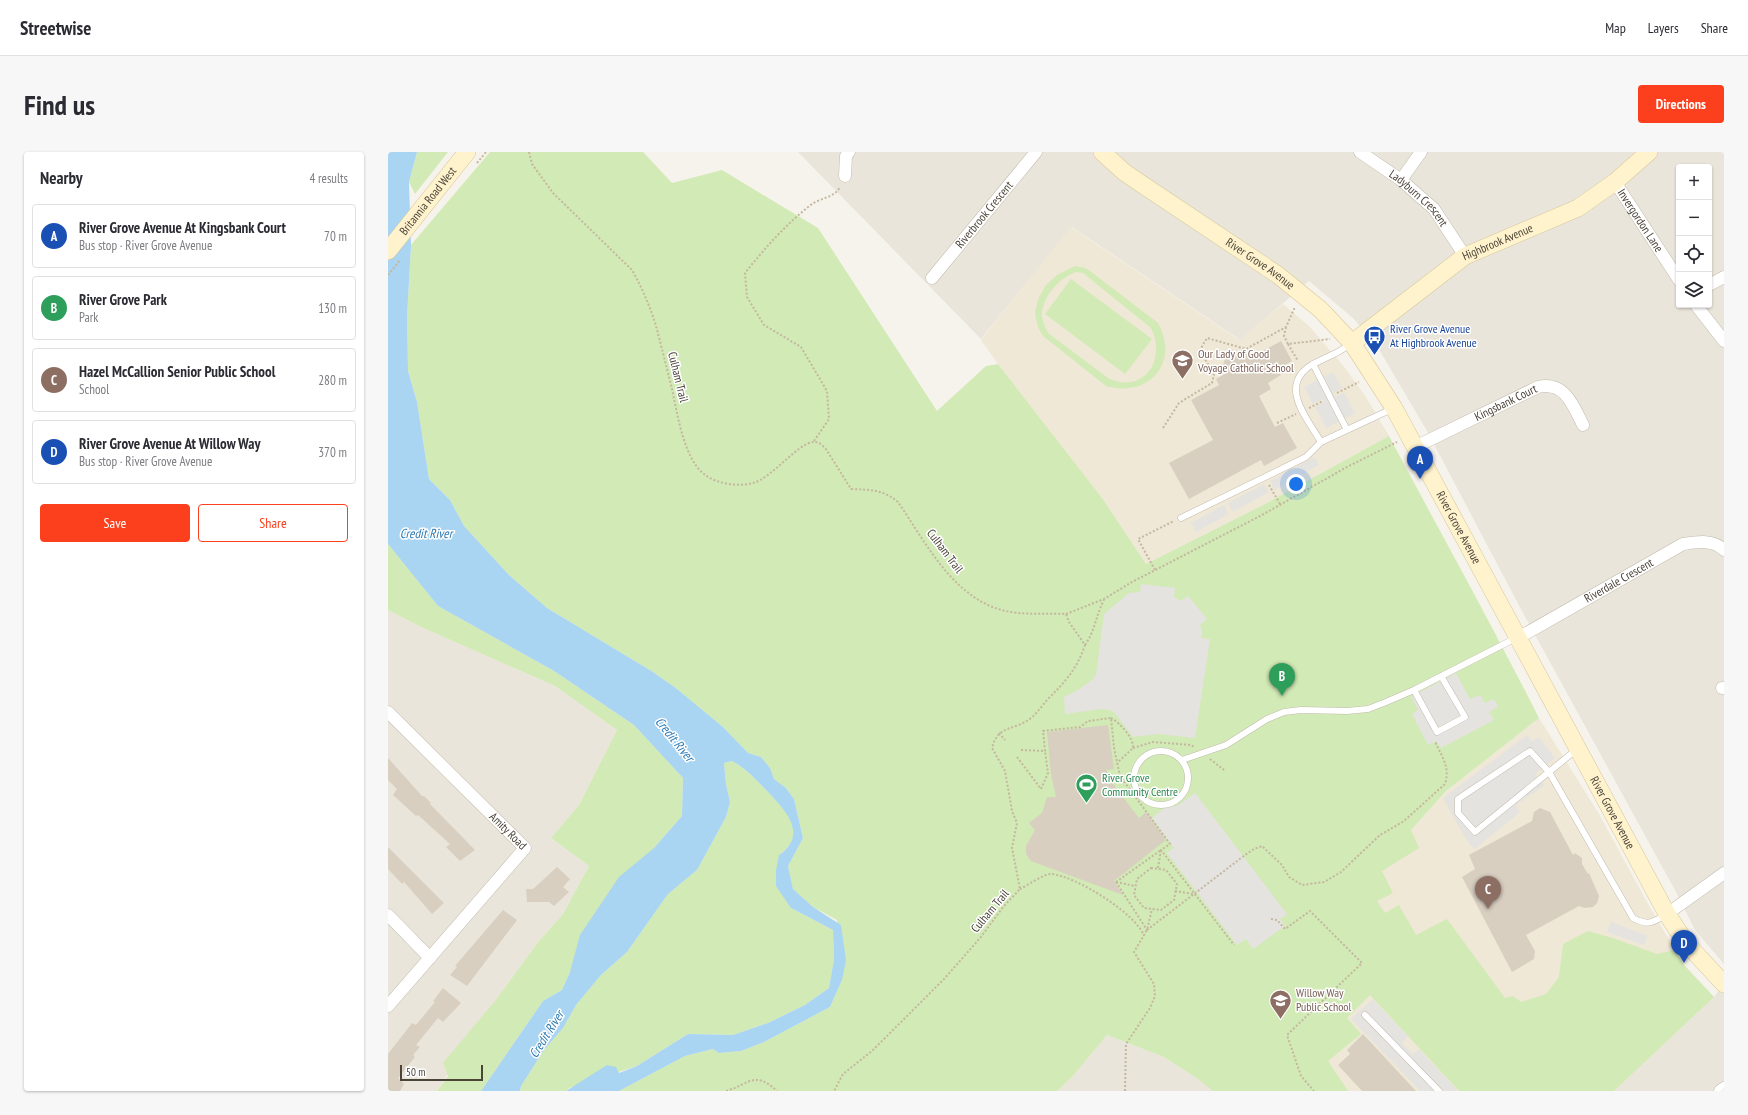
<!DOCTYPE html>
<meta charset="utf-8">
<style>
:root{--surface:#fff;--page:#f7f7f7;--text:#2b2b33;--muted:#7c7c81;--line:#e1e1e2;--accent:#fc3f1d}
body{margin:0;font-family:"PT Sans Narrow",sans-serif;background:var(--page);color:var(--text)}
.controls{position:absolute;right:12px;top:12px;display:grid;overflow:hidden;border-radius:4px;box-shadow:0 1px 3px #0004}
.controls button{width:36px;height:36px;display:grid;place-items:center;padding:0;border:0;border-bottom:1px solid var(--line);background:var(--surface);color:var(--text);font:20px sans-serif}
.scale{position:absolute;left:12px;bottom:10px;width:83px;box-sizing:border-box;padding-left:4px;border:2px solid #4b4439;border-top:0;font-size:11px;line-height:14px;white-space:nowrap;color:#4b4439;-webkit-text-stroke:3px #fff;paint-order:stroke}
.you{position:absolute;left:908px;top:332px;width:14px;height:14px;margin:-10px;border:3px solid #fff;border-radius:50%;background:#1a73e8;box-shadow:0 0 0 6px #1a73e833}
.badge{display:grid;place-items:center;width:26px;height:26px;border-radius:50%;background:var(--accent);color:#fff;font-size:13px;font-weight:700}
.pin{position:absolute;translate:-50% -33px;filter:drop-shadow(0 1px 2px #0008)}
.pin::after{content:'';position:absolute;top:21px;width:14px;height:12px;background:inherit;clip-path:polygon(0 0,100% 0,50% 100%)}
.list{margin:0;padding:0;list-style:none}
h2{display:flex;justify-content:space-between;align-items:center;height:52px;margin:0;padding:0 16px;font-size:17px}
h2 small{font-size:13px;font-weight:400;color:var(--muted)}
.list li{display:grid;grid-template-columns:26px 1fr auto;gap:12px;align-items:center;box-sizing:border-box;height:64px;margin:0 8px 8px;padding:0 8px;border:1px solid var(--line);border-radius:4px}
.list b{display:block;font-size:15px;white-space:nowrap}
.list p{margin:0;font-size:13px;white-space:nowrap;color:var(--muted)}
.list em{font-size:13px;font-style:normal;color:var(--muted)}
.actions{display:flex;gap:8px;padding:12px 16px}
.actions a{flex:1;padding:9px 0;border:1px solid var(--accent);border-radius:4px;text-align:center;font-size:14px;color:var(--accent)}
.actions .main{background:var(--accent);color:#fff}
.icon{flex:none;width:22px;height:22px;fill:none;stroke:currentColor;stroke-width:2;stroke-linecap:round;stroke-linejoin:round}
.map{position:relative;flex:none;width:1336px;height:939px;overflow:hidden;border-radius:4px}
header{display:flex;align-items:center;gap:24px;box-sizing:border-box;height:56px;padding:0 20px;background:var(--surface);border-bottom:1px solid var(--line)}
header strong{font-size:19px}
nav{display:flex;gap:22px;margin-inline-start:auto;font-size:14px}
.intro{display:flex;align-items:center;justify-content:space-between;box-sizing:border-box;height:96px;padding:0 24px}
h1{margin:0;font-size:28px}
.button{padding:10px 18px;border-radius:4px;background:var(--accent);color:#fff;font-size:14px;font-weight:700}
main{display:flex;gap:24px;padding:0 24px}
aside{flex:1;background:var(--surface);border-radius:4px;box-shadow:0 1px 3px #0004}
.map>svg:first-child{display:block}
.residential{fill:#eae5da;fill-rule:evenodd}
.education{fill:#efe8d6}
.green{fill:#d2eab5;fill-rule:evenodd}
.parking{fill:#e5e3e0}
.water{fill:#a9d4f2}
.building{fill:#d8cfc1}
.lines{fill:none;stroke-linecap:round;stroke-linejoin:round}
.lane-casing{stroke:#c2bbae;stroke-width:7}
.street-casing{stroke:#c2bbae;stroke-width:13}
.secondary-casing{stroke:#d6c79b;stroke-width:18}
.path{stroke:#c4b79f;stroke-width:2;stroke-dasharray:2 2;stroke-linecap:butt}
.lane{stroke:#fff;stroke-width:6}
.street{stroke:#fff;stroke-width:12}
.secondary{stroke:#fff3cd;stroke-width:17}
.labels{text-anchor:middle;stroke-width:3;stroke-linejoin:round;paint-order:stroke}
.street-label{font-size:12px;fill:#4b4439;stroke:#fff}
.transit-label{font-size:12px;fill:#164399;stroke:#fff;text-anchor:start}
.education-label{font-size:12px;fill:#785e54;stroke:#fff;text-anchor:start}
.leisure-label{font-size:12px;fill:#27864d;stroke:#fff;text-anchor:start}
.water-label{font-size:13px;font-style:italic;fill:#2e7ab2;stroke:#fff}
</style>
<header>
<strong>Streetwise</strong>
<nav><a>Map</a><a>Layers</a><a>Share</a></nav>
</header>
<div class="intro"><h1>Find us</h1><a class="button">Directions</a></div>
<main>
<aside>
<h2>Nearby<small>4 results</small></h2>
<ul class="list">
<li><span class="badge" style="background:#1a4fb4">A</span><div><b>River Grove Avenue At Kingsbank Court</b><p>Bus stop · River Grove Avenue</p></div><em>70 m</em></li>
<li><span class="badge" style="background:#2e9e5b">B</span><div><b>River Grove Park</b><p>Park</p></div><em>130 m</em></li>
<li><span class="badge" style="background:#8d6e63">C</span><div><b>Hazel McCallion Senior Public School</b><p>School</p></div><em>280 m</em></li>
<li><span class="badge" style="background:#1a4fb4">D</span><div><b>River Grove Avenue At Willow Way</b><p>Bus stop · River Grove Avenue</p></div><em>370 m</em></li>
</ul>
<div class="actions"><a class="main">Save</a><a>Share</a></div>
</aside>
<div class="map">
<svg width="1336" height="939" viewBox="0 0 1336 939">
<rect width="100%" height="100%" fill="#f6f3ec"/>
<path class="residential" d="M410,0H1336V812L1307,778L1288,740L1135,461L1039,279L992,199L966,167L921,129L852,188L684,75L593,187ZM1291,15H1321V153H1291Z
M0,458L33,475L167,534L229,578L191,653L163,686L201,714L175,762L151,789L107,849L49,939H0Z
M1336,831V939H1226L1326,845Z
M719,883L776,905L810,927L825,939H669L685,924Z"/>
<path class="education" d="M683,75L851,188L895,152L921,174L954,212L978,245L1001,284L879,351L758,412L714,346L610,212L593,188Z
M1151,566L1211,662L1260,752L1296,813L1326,845L1226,939H825L810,927L776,905L1023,678L1058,639Z"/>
<path class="green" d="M29,0H60L27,42L21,30Z
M102,0H255L284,31L334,18L430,76L549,259L598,214L610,212L714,346L758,412L879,351L1001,284C1051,378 1103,471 1151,566L1058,639L1023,678L1031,696L994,719L1005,741L989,749L997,761L1011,753L1028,783L1059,767L1117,846L1125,844L1133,850L1158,842L1171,825L1175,792L1200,779L1225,786L1269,802L1287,798L1296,813L1326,845L1226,939H1071L982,843L959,866L973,882L940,909L960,939H825L810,927L776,905L719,883L685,924L669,939H231L297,904L325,897L331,901L353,899L376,890L442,855L454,828L449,768L425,755L405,737L400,714L415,686L406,647L398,636L386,627L382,616L373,605L360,601L335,575L289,537L265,520L159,456L121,423L76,374L62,348L41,327L29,250L20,219L19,165L23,93Z
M687,114L697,116L702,119L770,171C792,211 761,246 718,234L655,184L650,175L648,167L647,160L651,145L658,133L669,123ZM688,120L695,121L763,176C766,183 769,190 768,197C768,225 743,238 720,226L660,181C657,175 654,169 654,163C654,145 671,126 688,120Z
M683,127L764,187L737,222L657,162Z
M0,392L50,454L166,519L246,573L295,626L294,664L266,696L182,820L174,838L155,849L93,939H49L60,924L55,911L107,849L151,789L175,762L201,714L163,686L191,653L229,578L167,534L33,475L0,458Z
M344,609C358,616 368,628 379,639C398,658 421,682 391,703L403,756L445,778L446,807L441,836L417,853L380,871L345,883L300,882L249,914L181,936L178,939H132L133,934L156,898L175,876L188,853L213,823L239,800L280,742L309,718L338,665L342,650L338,632L336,611Z"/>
<path class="parking" d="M945,220L954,236L945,241L948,245L956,240L967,261L938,276L927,255L936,250L935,247L925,252L916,235Z
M927,305L931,313L886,338L882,329Z
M876,332L881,340L845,360L840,351Z
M836,353L841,362L808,380L803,371Z
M753,432L787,436L786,445L793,449L800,444L819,467L812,473L814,479L813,486L822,487L807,586L770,582L745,585L726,560L722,558L713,557L677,562L676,545L690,538L705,527L708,522L716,462L741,441L752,440Z
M1068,521L1082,547L1092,543L1097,551L1106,547L1110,555L1101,560L1106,568L1053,596L1048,589L1040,593L1024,562L1030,558L1023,545Z
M1139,583L1144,589L1151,585L1167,606L1147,622L1157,633L1128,653L1132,660L1087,697L1082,693L1069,672L1055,646Z
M807,641L899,762L892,767L897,774L865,797L858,787L849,793L779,701L786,696L764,666L776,656L789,654Z
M1223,770L1260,784L1256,793L1219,780Z
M985,847L1020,885L1014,891L1025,902L1031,897L1070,939H1032L963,867Z"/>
<path class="water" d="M0,0H29L21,30L23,93L19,165L20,219L29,250L41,327L62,348L76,374L121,423L159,456L265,520L289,537L335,575L360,601L373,605L382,616L386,627L398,636L406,647L415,686L400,714L405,737L425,755L453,773L458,808L454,828L442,855L376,890L353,899L331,901L325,897L297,904L231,939H178L219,913L228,915L231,921L249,914L300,882L345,883L380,871L417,853L441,836L446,807L445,778L403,756L388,734V718L391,703C421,682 397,658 379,639C368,628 358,616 344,609L336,611L338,632L342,650L338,665L309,718L280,742L239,800L213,823L188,853L175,876L156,898L133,934L132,939H93L155,849L174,838L182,820L192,783L231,725L266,696L294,664L295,626L246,573L166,519L50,454L0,392Z"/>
<path class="building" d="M893,189L904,209L890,217L893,223L880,231L883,237L871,244L887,275L895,271L909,296L876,314L873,308L801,347L781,311L825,288L803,248L831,233L828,227L840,220L835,213L840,197L854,201L858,199L862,206Z
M720,573L726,617L718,618L728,636L751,666L758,660L778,688L726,729L735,743L643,709L638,702V694L647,678L641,671L654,661L659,645H668L663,622L659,580Z
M0,606L34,644H36L43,651L42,652L87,698L72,709L58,695L62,692L30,663L28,664L5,643L9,637L0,628Z
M1152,656L1162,660L1185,703L1187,701L1194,706V712L1200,722L1201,721L1211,744L1209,751L1205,755L1197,756L1191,754L1138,783L1147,799L1146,807L1124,820L1074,725L1087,717L1081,703L1144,669L1146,660Z
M0,695L56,751L44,762L16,730L14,732L0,717Z
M169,715L182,727L175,735L181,740L166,754L161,750H139L138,737H145Z
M115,758L129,768L79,834L62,823L69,815L67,814Z
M55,836L73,851L55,870L50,866L28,893L32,895L25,903L27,905L10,926L16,932L12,939H0V902L24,871L28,873L47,850L45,849Z
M975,882L1028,939H974L950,913L962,902L959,898Z"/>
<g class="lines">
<defs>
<path id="lane" d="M925,212C889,233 919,266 933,290
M959,278L925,212L950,200L963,192
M793,366L918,305L933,290L1006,256
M1026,538L1049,580L1077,565L1053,524
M1188,598L1087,680L1070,661V647L1142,599L1161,620L1245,766C1260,774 1264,771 1277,763
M746 626a27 27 0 1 1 54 0a27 27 0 1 1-54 0Z
M794,608L838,593L879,567L896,560L913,558L959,559L980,557L998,550L1026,538L1128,486
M977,863L1051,939"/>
<g id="street">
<path id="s1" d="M972,0L1013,28L1046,57L1077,104"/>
<path d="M457,24L458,4L461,0"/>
<path d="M1013,28L1033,0"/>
<path id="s2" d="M1227,30L1291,128"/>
<path id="s3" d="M544,126L648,0"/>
<path d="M1321,133L1336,125"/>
<path d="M1308,153L1336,189"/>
<path id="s4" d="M1027,295L1150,235C1177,229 1185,253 1195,273"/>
<path id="s5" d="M1130,486L1295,392C1309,390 1325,387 1336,398"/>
<path d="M1334,536H1336"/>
<path id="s6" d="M0,560L137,696L0,854"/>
<path d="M1279,762L1336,721"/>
<path d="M0,763L42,806"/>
<path d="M1332,939L1336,936"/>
</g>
<g id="secondary">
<path id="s7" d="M714,0L736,20L752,31L890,123L933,158L964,191L1006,256L1279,762L1298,791L1336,832"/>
<path id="s8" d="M0,99L79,0"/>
<path id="s9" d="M964,191L1077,104L1190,56L1227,30L1261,0"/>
</g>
</defs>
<use href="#lane" class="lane-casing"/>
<use href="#street" class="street-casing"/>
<use href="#secondary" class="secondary-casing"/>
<path class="path" d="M141,0L144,12L165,41L244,118C254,136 262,154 268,174C273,193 278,213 283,233C289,258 295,306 316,322C328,332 350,335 365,331C384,326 409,292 425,290C430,289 434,293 438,297L463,337C483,338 494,337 510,350C539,392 567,451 623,460C641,463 659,461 678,462L681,470L697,493C689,517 677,530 659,548C654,554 649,561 643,566C627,579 610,572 604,596L617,619L624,659L629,671L624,696L632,737L616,754L592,786L557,826L484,899L455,922L446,939
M89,11L98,0
M0,123L12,108
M898,175L896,184L900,192L942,187
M900,192L910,209
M949,241L971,230
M921,256L935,249
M889,271L908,262
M775,276L791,251L824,231L826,223L812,198L819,186L858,197L898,175L907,155
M426,289L441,267L439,239L413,195L376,173L359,145L357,121C377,96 398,72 424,52C433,46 447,45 452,35
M881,333L892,352
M767,418L750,387L786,369
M678,462L716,447L744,430L874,363L959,315L1009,290
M697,493C707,479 708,463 716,448
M723,566C732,571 746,586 745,596L729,611
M611,581L617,588
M745,596L765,590L803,593L806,595
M633,598L657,599L655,579L692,575L700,569L723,566L726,596L732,624L782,692L773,698L846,793
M629,605L653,637L660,621L657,599
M822,607L836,618
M763,716L778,718L789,732L786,748L773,758L756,756L746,743L749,727Z
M770,716L773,698
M728,730L759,778
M728,730L773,698
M728,730L747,734
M632,737C639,734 655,722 663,722C686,723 749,762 756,784
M787,739L805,742
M883,767L889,768L897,777L922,759L974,811L899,883L913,924L926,939
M759,778L857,703L866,697L874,694L894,713L901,725L914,733L936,730L953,720L992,683L1016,669L1057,632C1062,616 1055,606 1048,592V589
M338,939C362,932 366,918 389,939
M737,939L738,892L762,856L767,844L766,832L746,800L759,778L764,757"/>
<use href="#lane" class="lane"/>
<use href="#street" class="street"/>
<use href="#secondary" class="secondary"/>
</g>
<defs>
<symbol id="bus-pin" viewBox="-11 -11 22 30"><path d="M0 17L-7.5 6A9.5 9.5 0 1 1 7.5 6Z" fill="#1a4fb4" stroke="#fff"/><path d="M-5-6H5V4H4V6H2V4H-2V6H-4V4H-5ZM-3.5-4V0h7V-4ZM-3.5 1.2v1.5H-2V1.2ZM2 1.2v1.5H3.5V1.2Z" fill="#fff"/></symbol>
<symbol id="school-pin" viewBox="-11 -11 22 30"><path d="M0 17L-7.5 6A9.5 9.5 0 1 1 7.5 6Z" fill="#8d6e63" stroke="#fff"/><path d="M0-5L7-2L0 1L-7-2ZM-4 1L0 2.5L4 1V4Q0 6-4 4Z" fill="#fff"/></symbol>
<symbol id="stadium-pin" viewBox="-11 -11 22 30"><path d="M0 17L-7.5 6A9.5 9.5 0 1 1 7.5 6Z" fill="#2e9e5b" stroke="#fff"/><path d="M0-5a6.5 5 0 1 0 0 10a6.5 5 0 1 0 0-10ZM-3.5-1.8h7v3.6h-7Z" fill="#fff"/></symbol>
</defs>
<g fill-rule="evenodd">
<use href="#bus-pin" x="974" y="172" width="25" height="34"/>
<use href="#school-pin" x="782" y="196" width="25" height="34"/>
<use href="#stadium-pin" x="686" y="620" width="25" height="34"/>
<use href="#school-pin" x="880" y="836" width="25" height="34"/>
</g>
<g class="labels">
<g class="street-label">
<text dy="4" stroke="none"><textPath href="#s1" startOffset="75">Ladyburn Crescent</textPath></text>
<text dy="4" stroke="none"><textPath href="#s8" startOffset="64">Britannia Road West</textPath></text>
<text dy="4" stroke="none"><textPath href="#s3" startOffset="82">Riverbrook Crescent</textPath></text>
<text dy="4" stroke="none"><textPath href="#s2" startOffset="46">Invergordon Lane</textPath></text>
<text dy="4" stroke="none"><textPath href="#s9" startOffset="178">Highbrook Avenue</textPath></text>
<text dy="4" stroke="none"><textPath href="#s7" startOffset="194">River Grove Avenue</textPath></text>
<text transform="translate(290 225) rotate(76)" y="4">Culham Trail</text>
<text dy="4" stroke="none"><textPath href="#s4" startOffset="101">Kingsbank Court</textPath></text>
<text dy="4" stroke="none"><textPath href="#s7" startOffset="529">River Grove Avenue</textPath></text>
<text transform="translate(557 399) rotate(53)" y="4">Culham Trail</text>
<text dy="4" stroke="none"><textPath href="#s5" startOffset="116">Riverdale Crescent</textPath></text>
<text dy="4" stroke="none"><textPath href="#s7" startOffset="853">River Grove Avenue</textPath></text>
<text dy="4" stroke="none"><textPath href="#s6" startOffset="169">Amity Road</textPath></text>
<text transform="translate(602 759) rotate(-50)" y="4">Culham Trail</text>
</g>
<g class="transit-label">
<text x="1002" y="181">River Grove Avenue<tspan x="1002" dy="14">At Highbrook Avenue</tspan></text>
</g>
<g class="education-label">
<text x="810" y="206">Our Lady of Good<tspan x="810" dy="14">Voyage Catholic School</tspan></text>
<text x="908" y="845">Willow Way<tspan x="908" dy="14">Public School</tspan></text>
</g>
<g class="leisure-label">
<text x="714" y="630">River Grove<tspan x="714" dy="14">Community Centre</tspan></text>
</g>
<g class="water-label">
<text x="38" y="386">Credit River</text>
<text transform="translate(287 587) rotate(51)" y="5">Credit River</text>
<text transform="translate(158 882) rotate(-58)" y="5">Credit River</text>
</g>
</g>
</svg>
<div class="controls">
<button>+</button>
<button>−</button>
<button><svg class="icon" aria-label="locate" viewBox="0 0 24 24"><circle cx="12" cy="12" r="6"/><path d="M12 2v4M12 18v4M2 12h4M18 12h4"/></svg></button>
<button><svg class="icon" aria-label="layers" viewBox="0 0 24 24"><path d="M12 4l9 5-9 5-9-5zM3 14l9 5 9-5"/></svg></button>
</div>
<div class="scale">50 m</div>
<div class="you"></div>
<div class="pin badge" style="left:1032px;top:327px;background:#1a4fb4">A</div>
<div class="pin badge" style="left:894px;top:544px;background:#2e9e5b">B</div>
<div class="pin badge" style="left:1100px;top:757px;background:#8d6e63">C</div>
<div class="pin badge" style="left:1296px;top:811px;background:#1a4fb4">D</div>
</div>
</main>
